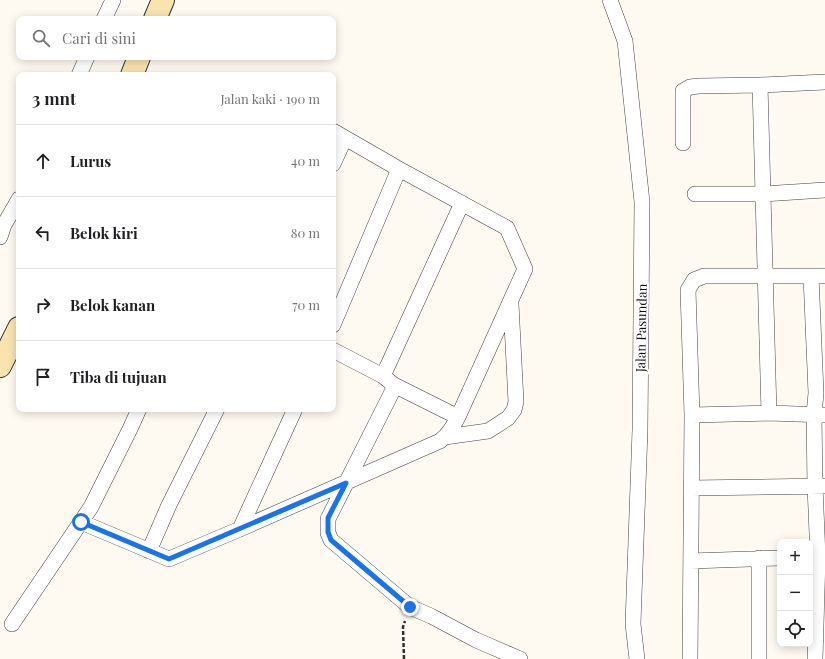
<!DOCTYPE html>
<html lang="id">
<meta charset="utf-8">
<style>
:root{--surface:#fff;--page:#f2f2f2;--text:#202124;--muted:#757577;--line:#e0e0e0}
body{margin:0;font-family:"Playfair Display",serif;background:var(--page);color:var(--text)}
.controls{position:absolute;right:12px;bottom:12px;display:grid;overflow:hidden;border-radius:8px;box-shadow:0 2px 10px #0003}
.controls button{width:36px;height:36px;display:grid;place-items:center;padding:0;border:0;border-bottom:1px solid var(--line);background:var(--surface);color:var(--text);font:20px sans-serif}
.stop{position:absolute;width:12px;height:12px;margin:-9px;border:3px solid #1a73e8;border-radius:50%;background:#fff}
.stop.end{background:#1a73e8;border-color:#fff;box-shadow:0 1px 4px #0008}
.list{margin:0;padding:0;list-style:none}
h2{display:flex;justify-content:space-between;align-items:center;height:52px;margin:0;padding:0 16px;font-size:17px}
h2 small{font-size:13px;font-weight:400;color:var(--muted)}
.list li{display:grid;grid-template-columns:26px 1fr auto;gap:12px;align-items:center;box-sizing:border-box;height:72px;padding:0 16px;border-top:1px solid var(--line)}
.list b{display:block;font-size:15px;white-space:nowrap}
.list em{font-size:13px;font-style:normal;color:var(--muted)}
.icon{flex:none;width:22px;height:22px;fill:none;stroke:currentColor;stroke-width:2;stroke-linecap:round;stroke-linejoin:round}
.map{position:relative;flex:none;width:825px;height:659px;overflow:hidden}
.search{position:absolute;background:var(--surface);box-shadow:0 2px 10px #0003;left:16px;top:16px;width:320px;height:44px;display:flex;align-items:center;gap:10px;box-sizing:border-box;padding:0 14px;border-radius:8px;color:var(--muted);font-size:15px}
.panel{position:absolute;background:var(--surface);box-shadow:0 2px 10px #0003;left:16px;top:72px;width:320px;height:340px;border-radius:8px}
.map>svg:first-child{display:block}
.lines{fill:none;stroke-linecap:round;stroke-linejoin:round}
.street-casing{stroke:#414141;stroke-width:16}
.secondary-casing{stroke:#303030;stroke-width:24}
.path{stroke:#303030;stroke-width:2.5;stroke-dasharray:4 2;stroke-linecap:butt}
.street{stroke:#fff;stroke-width:15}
.secondary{stroke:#f9e4b0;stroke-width:22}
.route{stroke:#1a73e8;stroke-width:5}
.labels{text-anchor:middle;stroke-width:4;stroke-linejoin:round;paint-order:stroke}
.street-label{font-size:13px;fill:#0e0e0e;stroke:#fff}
</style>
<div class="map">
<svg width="825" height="659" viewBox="0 0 825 659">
<rect width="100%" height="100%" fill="#fef9f1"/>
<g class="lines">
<defs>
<path id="street" d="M610,0L625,41L642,202L640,430L633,624L637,659
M104,19L113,0
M79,75L87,57
M760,85L769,413
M683,143V91L690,87L699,86L760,85L825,82
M333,164L345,138
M695,194H763L825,190
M0,237L4,225L19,199
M811,276L816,393L814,415L815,486L818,557L815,659
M333,325L399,169
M333,350L383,376L394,385L458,417
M383,376L462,203
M394,385L392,392L328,519V533L331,540L410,607L431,616L476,640L520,659
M692,415L769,413L825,415
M445,437L488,431L508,418L514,410L516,402L511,304
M691,488L825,486
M81,522L169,559L240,529L440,441C448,435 453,427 458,417L525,269L507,228L399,169L333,131
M240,529L295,409
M149,551L169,505L217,409
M759,558V659
M691,561L780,558
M12,624L91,507L130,429L139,409
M690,659L692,415L688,290L694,280L704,276H825"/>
<path id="secondary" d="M155,19L163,0
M132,75L139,57
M0,366L19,328"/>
</defs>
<use href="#street" class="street-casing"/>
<use href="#secondary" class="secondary-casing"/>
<path class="path" d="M404,659L403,627L405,621"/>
<use href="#street" class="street"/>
<use href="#secondary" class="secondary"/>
</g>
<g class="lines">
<path class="route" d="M81,522L169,559L346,483L328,518V532L331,540L410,607"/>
</g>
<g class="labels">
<g class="street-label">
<text transform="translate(641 328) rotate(-89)" y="5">Jalan Pasundan</text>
</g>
</g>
</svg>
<div class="controls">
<button>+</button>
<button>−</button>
<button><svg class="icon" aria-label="locate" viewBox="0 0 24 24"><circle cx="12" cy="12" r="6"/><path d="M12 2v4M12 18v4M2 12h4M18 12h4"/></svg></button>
</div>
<div class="stop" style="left:81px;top:522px"></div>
<div class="stop end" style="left:410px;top:607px"></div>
<div class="search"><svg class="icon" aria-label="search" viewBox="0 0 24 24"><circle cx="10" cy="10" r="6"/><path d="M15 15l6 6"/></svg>Cari di sini</div>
<section class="panel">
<h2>3 mnt<small>Jalan kaki · 190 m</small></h2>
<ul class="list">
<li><svg class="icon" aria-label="ahead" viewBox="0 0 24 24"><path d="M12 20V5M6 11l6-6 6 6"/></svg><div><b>Lurus</b></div><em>40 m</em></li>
<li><svg class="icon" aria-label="left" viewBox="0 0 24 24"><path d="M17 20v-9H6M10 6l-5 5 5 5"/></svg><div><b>Belok kiri</b></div><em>80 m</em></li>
<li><svg class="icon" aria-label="right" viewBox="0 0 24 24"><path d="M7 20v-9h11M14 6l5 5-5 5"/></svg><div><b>Belok kanan</b></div><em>70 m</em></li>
<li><svg class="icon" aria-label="arrive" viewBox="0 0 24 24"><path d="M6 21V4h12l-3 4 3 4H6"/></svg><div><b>Tiba di tujuan</b></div></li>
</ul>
</section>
</div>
